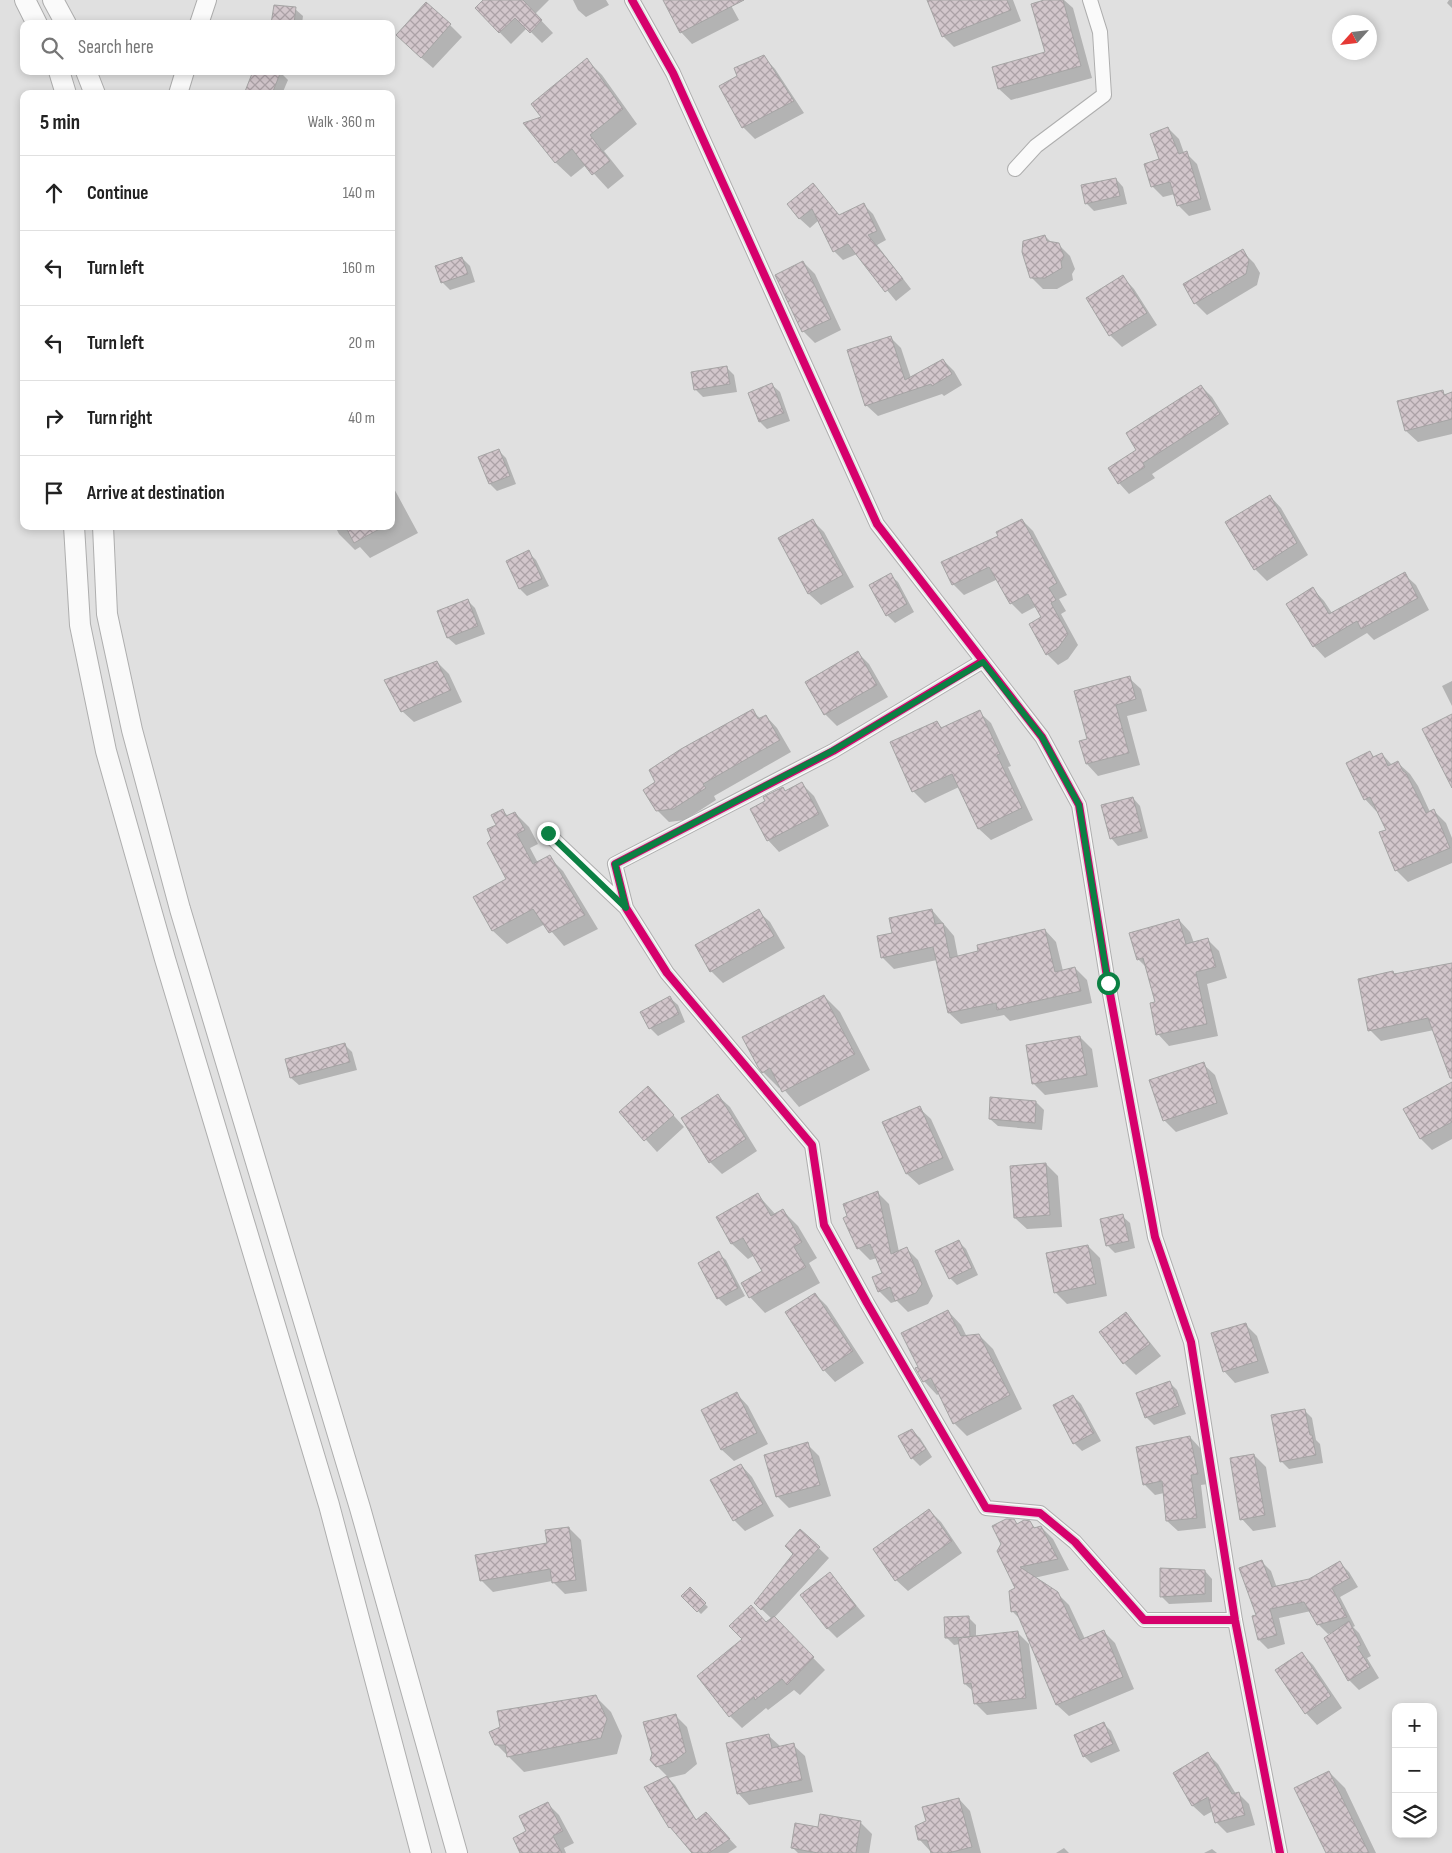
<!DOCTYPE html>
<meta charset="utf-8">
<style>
:root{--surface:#fff;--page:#f2f2f2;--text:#222;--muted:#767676;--line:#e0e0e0}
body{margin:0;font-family:"Sofia Sans Condensed",sans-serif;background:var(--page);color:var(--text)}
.controls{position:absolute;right:15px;bottom:15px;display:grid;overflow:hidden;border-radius:10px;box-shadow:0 2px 8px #0003}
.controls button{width:45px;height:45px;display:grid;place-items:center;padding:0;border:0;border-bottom:1px solid var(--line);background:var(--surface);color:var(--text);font:25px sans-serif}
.compass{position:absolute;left:1332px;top:15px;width:45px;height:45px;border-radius:50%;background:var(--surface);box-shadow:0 2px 8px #0003;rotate:243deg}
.stop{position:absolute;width:15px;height:15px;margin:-11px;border:4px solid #0b8043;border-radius:50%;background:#fff}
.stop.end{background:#0b8043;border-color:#fff;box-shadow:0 1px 5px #0008}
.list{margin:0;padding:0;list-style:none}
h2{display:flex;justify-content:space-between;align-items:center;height:65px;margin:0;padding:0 20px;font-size:21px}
h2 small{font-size:16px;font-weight:400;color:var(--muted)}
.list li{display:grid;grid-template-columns:32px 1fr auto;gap:15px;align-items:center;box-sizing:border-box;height:75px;padding:0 20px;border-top:1px solid var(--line)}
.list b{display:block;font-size:19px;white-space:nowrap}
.list em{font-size:16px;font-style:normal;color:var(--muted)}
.icon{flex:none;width:28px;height:28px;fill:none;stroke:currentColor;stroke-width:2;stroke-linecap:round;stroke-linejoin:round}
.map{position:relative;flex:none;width:1452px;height:1853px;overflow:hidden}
.search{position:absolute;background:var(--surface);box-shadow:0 2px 8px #0003;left:20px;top:20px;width:375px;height:55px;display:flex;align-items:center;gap:12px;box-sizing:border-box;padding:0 18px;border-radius:10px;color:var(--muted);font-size:19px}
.panel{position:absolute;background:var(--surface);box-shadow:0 2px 8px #0003;left:20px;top:90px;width:375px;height:440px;border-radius:10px}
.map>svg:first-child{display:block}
.shadow{fill:#0003}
.building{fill:url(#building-cross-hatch);stroke:#a5a4a4}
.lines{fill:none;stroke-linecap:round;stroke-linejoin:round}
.minor-casing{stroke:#aeaeae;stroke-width:16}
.tertiary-casing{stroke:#aeaeae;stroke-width:20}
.secondary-casing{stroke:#aeaeae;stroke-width:22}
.minor{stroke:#fafafa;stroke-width:14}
.tertiary{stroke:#fafafa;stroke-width:18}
.secondary{stroke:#fafafa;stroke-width:20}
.cycleway-casing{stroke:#dfe0e1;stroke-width:11}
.cycleway{stroke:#d6006c;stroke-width:8}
.route{stroke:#0b8043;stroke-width:6}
</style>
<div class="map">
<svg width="1452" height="1853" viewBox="0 0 1452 1853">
<defs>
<pattern id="building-cross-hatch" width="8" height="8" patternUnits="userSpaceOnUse" patternTransform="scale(1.25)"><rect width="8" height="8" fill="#d2c6cb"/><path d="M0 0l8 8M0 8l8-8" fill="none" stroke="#aba1a6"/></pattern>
</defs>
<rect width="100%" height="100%" fill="#e0e0e0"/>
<path class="shadow" d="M485,0H549L535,14L553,33L542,43L527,28L511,44L476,8Z
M573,0H606L609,5L586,17L578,10Z
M664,0H728L739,20L692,44L681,32Z
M935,0H1013L1021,21L954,47L943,36Z
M1048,0H1064L1073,8L1092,78L1011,100L999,89L1046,53Z
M1449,0H1452V8L1447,3Z
M295,9L303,16L302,24H273Z
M450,25L462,37L433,68L409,47Z
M764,57L775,69L804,113L755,139L743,127L739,76Z
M587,60L602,75L637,124L604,151L624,176L608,189L586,165L571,177L556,163L525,124L543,117Z
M280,72L288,80L282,94H249Z
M1168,128L1179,139L1184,153H1186L1197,164L1211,210L1189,216L1178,205L1175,194L1163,197L1152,186L1161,160Z
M1116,179L1123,187L1127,204L1094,211L1086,203Z
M813,185L840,216L864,205L873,214L886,240L877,245L911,289L896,301L857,254L843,260L834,251L819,220L810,228L800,219L789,204Z
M1045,236L1052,243L1058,244L1070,256L1075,269L1072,274L1073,280L1057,289H1043L1031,277Z
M1242,251L1254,263L1260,273L1257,285L1207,315L1195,303Z
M462,258L470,266L475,282L450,290L442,282Z
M803,262L815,274L841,330L815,343L803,331Z
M1123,277L1134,289L1157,325L1122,347L1110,335L1087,299Z
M890,337L901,348L911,378L943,360L954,371L962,385L944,396L942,394L878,416L866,405Z
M726,367L734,375L737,392L703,397L695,389Z
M772,385L780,392L790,421L767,429L760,422Z
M1201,386L1212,397L1229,424L1152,474L1155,478L1129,494L1119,483L1138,451Z
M1442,392L1446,395L1452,394V434L1418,442L1406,431Z
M499,451L506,458L516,484L497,491L490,484L480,458Z
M391,483L418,533L370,558L360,547L355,550L339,534L335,526H391Z
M1270,496L1281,508L1308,555L1267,581L1255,569Z
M1022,520L1033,531L1067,595L1059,599L1066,611L1061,614L1078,645L1068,659L1058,665L1047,654L1043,618L1037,606L1022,614L1011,603L998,579L964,595L953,584L1000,536Z
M813,521L824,532L854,587L821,605L809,594L780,538Z
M528,552L536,560L549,586L527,596L520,589Z
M1404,574L1416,585L1429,610L1374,640L1367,633L1325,658L1314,646L1313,589L1324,601L1332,613Z
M890,575L898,582L914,612L895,623L887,615Z
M467,600L475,608L485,634L456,645L448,638L438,612Z
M858,653L869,664L888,697L837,726L825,714L807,682Z
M437,662L449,674L462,702L414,722L402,711Z
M1129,678L1141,689L1147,711L1127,716L1140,765L1098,776L1087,764L1088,740Z
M1452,681V706L1442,686Z
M752,711L761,719L766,716L777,728L791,752L714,796L716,800L685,820L669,822L657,810Z
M979,712L991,723L1011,766L1008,767L1033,820L991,840L979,829L959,787L925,803L913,791L937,722L943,729Z
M1370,752L1375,758L1382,754L1392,765L1398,763L1410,774L1418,786L1430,812L1434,811L1446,823L1452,838V863L1408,882L1396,870L1387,830L1378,810L1376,811L1365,799Z
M802,784L814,796L829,826L779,852L768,840L767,802L783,788L786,792Z
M1133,798L1140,806L1148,838L1118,846L1111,838Z
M503,811L508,816L515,813L529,827L538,844L530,848L538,863L549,857L563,871L598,929L564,946L545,924L507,944L493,931L508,880L493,839Z
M932,910L954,936L958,957L1045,930L1056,942L1063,971L1075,968L1087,980L1092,1003L1010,1021L1004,1015L961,1024L949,1013L937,960L894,969L882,957L894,934Z
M758,911L770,922L785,948L723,983L711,971Z
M1179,920L1190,932L1194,943L1207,939L1219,951L1227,978L1207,984L1218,1036L1169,1046L1158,1034L1157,1003L1147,968L1138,959Z
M1452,965V1080L1434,1030L1381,1041L1370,1030L1393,972L1396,975Z
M824,996L840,1012L870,1070L799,1107L781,1086L779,1088L763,1072Z
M670,998L678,1005L685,1022L658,1036L650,1028L642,1013Z
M1080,1037L1092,1049L1098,1087L1045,1095L1033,1083Z
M344,1044L352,1052L357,1070L299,1085L291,1078Z
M1203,1064L1215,1075L1228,1114L1176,1132L1164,1120Z
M1452,1083V1139L1432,1150L1421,1139L1405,1110Z
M648,1087L684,1127L657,1152L621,1112Z
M718,1096L730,1107L757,1151L722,1174L710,1162Z
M1036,1102L1044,1110L1042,1130L998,1126L990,1119Z
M919,1108L931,1119L954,1170L919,1185L907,1174L884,1123Z
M1046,1164L1058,1176L1062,1227L1027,1229L1015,1218Z
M878,1193L889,1204L899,1252L907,1249L918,1260L933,1296L928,1304L908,1312L897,1301L891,1303L879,1291L874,1278L883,1274L877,1258L870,1260L858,1248Z
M758,1195L776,1215L783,1211L798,1226L817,1258L809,1263L820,1283L765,1313L750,1297L764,1272L755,1255L748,1259L732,1244L717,1218Z
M1122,1216L1130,1223L1135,1248L1115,1253L1107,1245Z
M958,1241L966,1249L978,1275L957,1285L950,1278Z
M1088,1246L1100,1258L1107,1296L1067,1304L1055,1292Z
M718,1253L726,1260L745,1296L726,1306L718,1298Z
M815,1294L827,1306L864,1363L835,1382L824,1370Z
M948,1311L961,1325L967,1337L979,1335L993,1349L1022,1409L967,1436L954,1423L940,1393L937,1395L924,1381Z
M1126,1314L1137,1326L1161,1356L1136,1375L1124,1363Z
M1245,1324L1257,1336L1269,1373L1235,1383L1224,1371Z
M1169,1382L1177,1390L1186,1414L1154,1425L1146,1417Z
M737,1394L748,1406L768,1444L734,1461L722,1450Z
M1073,1396L1081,1404L1101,1441L1082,1451L1074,1443L1055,1406Z
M1304,1410L1312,1418L1316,1440L1320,1444L1323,1463L1289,1469L1281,1461Z
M912,1431L920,1438L932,1457L920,1466L912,1458Z
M1190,1437L1200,1448L1208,1484L1201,1485L1206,1528L1178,1531L1167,1521L1164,1493L1155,1495L1144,1484Z
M807,1444L819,1456L831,1496L789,1508L777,1496Z
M1254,1455L1266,1467L1276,1527L1253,1531L1242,1519Z
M741,1465L752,1477L774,1516L745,1531L734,1520Z
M929,1510L941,1522L962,1553L908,1591L896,1580Z
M1014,1521L1018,1525L1030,1522L1036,1529L1041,1527L1053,1539L1069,1570L1034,1578L1057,1593L1069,1605L1085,1639L1103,1631L1115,1643L1134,1689L1069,1716L1057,1705L1022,1621L1013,1612L1010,1592L1017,1589Z
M569,1528L581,1540L587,1591L565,1594L552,1581L493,1592L481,1580L548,1544Z
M801,1531L829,1558L774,1618L825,1670L800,1695L794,1690L768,1710L766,1708L742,1728L730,1716L698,1676L772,1619L755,1603L795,1554Z
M1262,1562L1271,1571L1277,1588L1309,1581L1340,1563L1349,1572L1358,1587L1340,1597L1355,1626L1353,1627L1359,1633L1371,1656L1367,1658L1379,1678L1359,1690L1349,1680L1334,1632L1328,1634L1318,1624L1311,1611L1279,1618L1285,1644L1268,1649L1259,1640L1258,1616Z
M1205,1571L1212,1579V1602L1169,1604L1161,1596Z
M830,1574L839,1584L865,1616L837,1638L827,1628Z
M690,1589L708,1607L701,1614L683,1596Z
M968,1617L976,1625V1637L1017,1632L1029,1644L1037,1709L987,1715L975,1703L974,1692L965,1684L960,1644L954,1645L946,1637Z
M1302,1654L1313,1665L1342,1708L1317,1725L1306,1713Z
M595,1696L611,1712L622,1736L617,1754L524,1772L496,1744Z
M675,1715L687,1727L697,1764L685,1774L668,1778L675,1785L697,1821H713L737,1847L728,1853H694L670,1827L645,1787L668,1777L657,1766Z
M1104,1724L1111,1731L1120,1751L1091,1763L1084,1756Z
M769,1736L781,1747L793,1745L805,1756L813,1792L749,1805L738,1793Z
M1208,1754L1218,1764L1236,1794L1238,1793L1249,1804L1255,1825L1227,1833L1216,1822L1213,1811L1204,1816L1193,1806L1174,1774Z
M1329,1772L1345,1788L1376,1853H1327Z
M959,1799L970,1811L981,1853H932L919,1839L928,1822Z
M547,1803L559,1815L574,1843L564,1848L566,1853H522L528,1831Z
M860,1822L872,1834L869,1853H798L793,1848L819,1828Z
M1064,1848L1069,1853H1056Z
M1212,1849L1217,1853H1204Z"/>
<path class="building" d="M483,0H523L542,20L530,33L515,18L499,33L475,8Z
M663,0H744L680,33Z
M927,0H1007L1011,10L942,37Z
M1044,0H1063L1081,66L998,89L992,67L1045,52L1031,4Z
M426,2L451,24L421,58L396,35Z
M274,5L296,7L294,24H271Z
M764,55L794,101L742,128L719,86L737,76L734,68Z
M587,58L623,109L590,135L610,161L592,175L572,149L555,163L523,123L541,117L531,104Z
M253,71H281L272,94H244Z
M1168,127L1179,154L1187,151L1201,199L1177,206L1170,182L1151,187L1144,164L1159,159L1150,134Z
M1116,178L1120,196L1085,204L1081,185Z
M813,183L839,215L864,203L877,231L868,235L903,279L885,292L848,244L833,252L812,209L799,219L787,204Z
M1045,235L1047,241L1059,243L1064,256L1061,262L1062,268L1045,278H1030L1022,252L1023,241Z
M1243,249L1249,260L1246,274L1194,304L1183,284Z
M462,257L468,274L441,283L435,266Z
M803,261L831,319L802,332L775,275Z
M1123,275L1147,313L1109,336L1086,298Z
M891,336L905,380L943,359L952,374L932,386L931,384L865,406L847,350Z
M727,366L730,384L694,390L691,372Z
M772,383L784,413L759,422L748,393Z
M1201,385L1220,414L1143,463L1145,467L1118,484L1108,468L1136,450L1126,433Z
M1443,390L1444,395L1452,392V419L1405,431L1397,401Z
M499,449L510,476L489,484L478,457Z
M1270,495L1297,543L1254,570L1225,522Z
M813,519L843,575L808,594L778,538Z
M1022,519L1057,583L1049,588L1056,600L1051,603L1068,634L1058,648L1046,655L1029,624L1041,617L1028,594L1010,604L989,567L952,585L941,562L998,536L996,532Z
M345,526H385L354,543Z
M529,550L542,579L519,589L506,561Z
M1405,572L1418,598L1361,629L1357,621L1313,647L1286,604L1313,587L1329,614Z
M891,573L907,604L886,616L869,585Z
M468,599L478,626L447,638L437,611Z
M858,651L877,685L824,715L805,682Z
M437,661L451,690L401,712L384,680Z
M1130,676L1136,699L1116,705L1129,753L1086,764L1079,741L1087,739L1074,691Z
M753,709L758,719L766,715L780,740L703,784L706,788L673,809L656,811L643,790L655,782L649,770L681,749Z
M980,710L1000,754L997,755L1022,808L978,829L952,774L912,792L890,742L937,721L941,728Z
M1452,714V788L1422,729Z
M1370,751L1373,757L1382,753L1388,766L1398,761L1403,771L1406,773L1426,813L1434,809L1450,848L1395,871L1379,832L1386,830L1370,797L1364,800L1346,763Z
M802,782L819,814L767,841L750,809L765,801L763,797L783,787L785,791Z
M1133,797L1142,831L1110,839L1101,805Z
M503,809L506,816L515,812L525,830L517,834L533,864L550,855L585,915L549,933L533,909L492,931L473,897L506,879L487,843L491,839L487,829L496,825L491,815Z
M759,909L774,936L710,972L695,945Z
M932,909L935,924L943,923L950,958L978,951L977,945L1045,929L1055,972L1075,967L1081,991L997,1010L996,1003L948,1013L933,947L881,958L877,936L892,933L889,918Z
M1179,919L1186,944L1208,938L1216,967L1196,972L1207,1024L1156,1035L1150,1003L1155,1002L1143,958L1137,960L1129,933Z
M1452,963V1078H1450L1428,1018L1368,1031L1358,979L1393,971L1394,974Z
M824,995L855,1054L782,1092L770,1068L762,1073L758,1067L742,1037Z
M670,996L679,1014L649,1029L640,1012Z
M1080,1036L1087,1075L1032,1084L1026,1045Z
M345,1043L350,1062L290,1078L285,1059Z
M1204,1062L1217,1103L1163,1121L1149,1080Z
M1452,1082V1122L1420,1139L1403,1109Z
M648,1086L674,1115L644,1141L619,1112Z
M718,1094L746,1139L709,1163L681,1118Z
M990,1097L1036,1101L1035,1123L989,1119Z
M920,1106L943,1158L906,1174L882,1122Z
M1046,1163L1050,1215L1014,1218L1010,1166Z
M878,1191L891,1254L907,1247L922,1284L916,1293L895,1301L890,1287L878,1292L872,1277L882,1273L870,1244L857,1249L843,1218L847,1216L843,1204Z
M758,1193L771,1216L783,1209L802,1242L794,1247L806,1267L749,1298L741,1283L762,1271L743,1238L731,1244L716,1217Z
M1123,1214L1129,1241L1106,1246L1100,1219Z
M959,1240L972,1268L949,1279L935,1251Z
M1088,1245L1096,1284L1054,1293L1046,1253Z
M719,1251L738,1288L717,1299L698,1263Z
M815,1293L853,1351L823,1371L785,1312Z
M948,1310L961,1336L979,1334L1010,1395L953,1424L931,1378L923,1382L915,1368L918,1367L901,1333Z
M1126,1312L1150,1344L1123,1364L1099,1332Z
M1246,1323L1258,1361L1223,1372L1211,1333Z
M1170,1381L1179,1406L1145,1418L1136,1393Z
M737,1392L757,1433L721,1450L701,1410Z
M1073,1395L1094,1433L1073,1444L1053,1405Z
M1305,1409L1310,1435H1312L1316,1455L1280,1462L1271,1415Z
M912,1429L926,1449L911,1459L898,1436Z
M1190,1436L1198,1474L1191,1475L1197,1518L1166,1521L1162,1481L1143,1485L1136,1447Z
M808,1442L820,1485L776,1497L764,1455Z
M1254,1454L1265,1515L1240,1520L1230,1458Z
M741,1464L763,1504L733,1521L710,1480Z
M929,1509L952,1541L895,1581L873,1549Z
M1006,1519H1014L1017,1524L1024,1520L1030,1521L1034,1528L1041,1526L1058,1559L1020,1567L1058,1592L1080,1640L1104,1630L1123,1677L1056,1705L1016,1611L1011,1612L1009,1591L1015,1588L997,1551L1001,1544L992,1526Z
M569,1527L576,1580L552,1583L550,1569L480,1581L475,1555L547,1543L545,1530Z
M800,1529L820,1547L761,1610L754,1603L793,1554L785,1546Z
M1262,1560L1272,1587L1309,1579L1340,1561L1350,1578L1332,1588L1347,1617L1317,1625L1304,1602L1270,1609L1277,1635L1258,1640L1252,1616L1256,1615L1239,1568Z
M1160,1568L1205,1570V1594L1160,1597Z
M830,1572L856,1606L827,1629L800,1595Z
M690,1587L706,1603L697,1612L681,1596Z
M751,1605L766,1622L774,1616L814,1657L787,1685L782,1679L755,1700L754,1697L729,1717L697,1676L742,1639L729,1626Z
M969,1616L970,1637L945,1638L944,1617Z
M1349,1621L1361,1645L1357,1647L1370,1667L1348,1681L1324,1638Z
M1018,1631L1026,1698L974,1704L971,1683L964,1684L958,1638Z
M1302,1652L1331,1696L1305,1714L1275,1670Z
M596,1695L607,1719L601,1738L507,1757L505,1745H495L489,1732L500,1727L497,1711Z
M676,1714L686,1752L673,1762L656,1767L650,1760L652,1754L643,1722Z
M1104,1722L1113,1744L1083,1757L1074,1735Z
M769,1734L772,1748L794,1743L802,1780L737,1794L726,1743Z
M1208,1752L1232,1794L1239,1792L1245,1815L1215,1823L1208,1797L1192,1806L1173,1773Z
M1329,1771L1369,1853H1326L1294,1788Z
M667,1776L696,1820L706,1812L730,1839L709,1853H692L670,1827L669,1828L644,1787Z
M959,1798L972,1847L948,1853H931L927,1840H918L915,1826L926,1821L922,1807Z
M548,1802L563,1831L553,1836L562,1853H520L513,1838L526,1831L519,1816Z
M820,1814L861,1821L856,1853H818L791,1848L795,1823L818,1827Z"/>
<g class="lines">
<defs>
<path id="minor" d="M632,0L673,73L877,524L1042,737L1079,805L1108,983L1155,1237L1191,1342L1235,1620L1280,1853
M1015,169L1036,146L1104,95L1100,32L1090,0
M983,661L833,751L615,864L626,908L667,973L812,1145L824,1225L867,1303L986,1508L1040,1513L1075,1542L1144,1620H1235
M547,833L625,907"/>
<path id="tertiary" d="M199,24L207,0
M178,94L185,71"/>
<path id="secondary" d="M25,0L37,24
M53,0L66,24
M59,71L66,94
M86,71L95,94
M74,526L80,625L106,751L165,959L329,1505L421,1853
M103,526L107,614L132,730L180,909L360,1508L457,1853"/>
</defs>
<use href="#minor" class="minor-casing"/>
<use href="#tertiary" class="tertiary-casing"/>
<use href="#secondary" class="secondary-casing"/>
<use href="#minor" class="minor"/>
<use href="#tertiary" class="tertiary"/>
<use href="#secondary" class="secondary"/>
<defs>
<path id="cycleway" d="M632,0L673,73L877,524L1042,737L1079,805L1108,983L1155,1237L1191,1342L1235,1620L1280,1853
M983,661L833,751L615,864L626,908L667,973L812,1145L824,1225L867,1303L986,1508L1040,1513L1075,1542L1144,1620H1235"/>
</defs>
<use href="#cycleway" class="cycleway-casing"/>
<use href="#cycleway" class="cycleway"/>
</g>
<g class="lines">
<path class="route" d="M548,833L626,908L615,864L832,751L983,662L1042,737L1079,805L1108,983"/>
</g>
</svg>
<div class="controls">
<button>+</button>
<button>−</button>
<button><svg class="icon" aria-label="layers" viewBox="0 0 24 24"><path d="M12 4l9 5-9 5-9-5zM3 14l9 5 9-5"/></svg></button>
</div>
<svg class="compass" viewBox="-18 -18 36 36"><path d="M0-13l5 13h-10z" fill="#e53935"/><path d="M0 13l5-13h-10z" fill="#767676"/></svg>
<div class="stop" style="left:1108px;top:983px"></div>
<div class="stop end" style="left:548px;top:833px"></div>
<div class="search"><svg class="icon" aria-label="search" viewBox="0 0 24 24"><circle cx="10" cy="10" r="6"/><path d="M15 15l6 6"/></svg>Search here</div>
<section class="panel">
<h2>5 min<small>Walk · 360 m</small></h2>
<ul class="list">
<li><svg class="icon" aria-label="ahead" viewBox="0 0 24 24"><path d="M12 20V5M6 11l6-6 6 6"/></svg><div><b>Continue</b></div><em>140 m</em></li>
<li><svg class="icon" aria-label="left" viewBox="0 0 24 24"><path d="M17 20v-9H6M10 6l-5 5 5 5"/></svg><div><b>Turn left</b></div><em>160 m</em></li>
<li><svg class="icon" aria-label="left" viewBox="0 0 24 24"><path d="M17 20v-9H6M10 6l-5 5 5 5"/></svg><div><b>Turn left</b></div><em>20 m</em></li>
<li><svg class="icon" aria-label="right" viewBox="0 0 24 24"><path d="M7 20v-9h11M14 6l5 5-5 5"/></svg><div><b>Turn right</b></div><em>40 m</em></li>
<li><svg class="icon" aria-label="arrive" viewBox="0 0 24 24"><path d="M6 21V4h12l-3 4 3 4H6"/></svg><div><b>Arrive at destination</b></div></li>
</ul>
</section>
</div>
